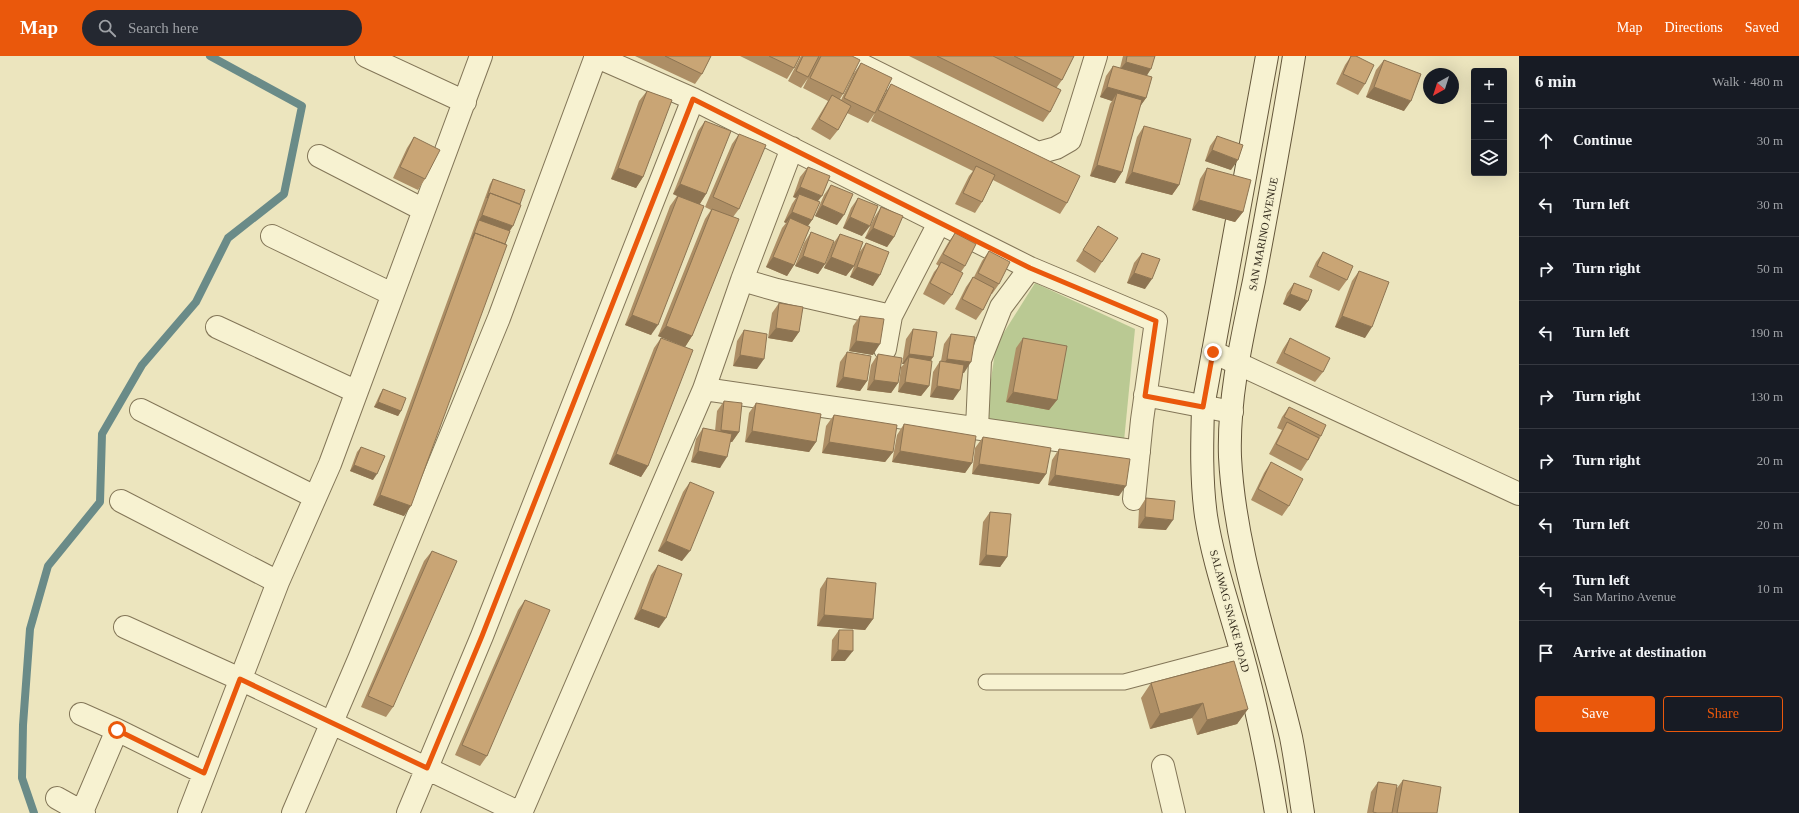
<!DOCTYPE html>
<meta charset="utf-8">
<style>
:root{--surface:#171b24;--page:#242831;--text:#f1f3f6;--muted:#9ea1a6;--line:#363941;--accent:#ea580c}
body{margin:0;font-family:Georgia,serif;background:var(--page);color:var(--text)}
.controls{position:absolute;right:12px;top:12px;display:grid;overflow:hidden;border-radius:4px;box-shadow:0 4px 16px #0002}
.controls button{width:36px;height:36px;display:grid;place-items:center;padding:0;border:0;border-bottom:1px solid var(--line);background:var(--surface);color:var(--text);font:20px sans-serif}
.compass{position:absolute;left:1423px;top:12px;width:36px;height:36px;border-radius:50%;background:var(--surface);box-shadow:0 4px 16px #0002;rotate:219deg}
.stop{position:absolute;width:12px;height:12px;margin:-9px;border:3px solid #ea580c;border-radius:50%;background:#fff}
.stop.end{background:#ea580c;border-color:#fff;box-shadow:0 1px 4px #0008}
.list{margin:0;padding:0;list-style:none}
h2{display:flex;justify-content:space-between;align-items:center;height:52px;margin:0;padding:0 16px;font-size:17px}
h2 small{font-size:13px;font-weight:400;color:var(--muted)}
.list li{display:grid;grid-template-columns:26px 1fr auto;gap:12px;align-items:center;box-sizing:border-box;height:64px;padding:0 16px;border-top:1px solid var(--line)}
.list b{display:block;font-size:15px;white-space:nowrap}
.list p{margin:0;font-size:13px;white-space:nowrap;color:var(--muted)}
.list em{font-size:13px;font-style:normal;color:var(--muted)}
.actions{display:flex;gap:8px;padding:12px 16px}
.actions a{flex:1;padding:9px 0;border:1px solid var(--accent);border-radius:4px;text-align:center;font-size:14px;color:var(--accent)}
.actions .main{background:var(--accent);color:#fff}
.icon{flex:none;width:22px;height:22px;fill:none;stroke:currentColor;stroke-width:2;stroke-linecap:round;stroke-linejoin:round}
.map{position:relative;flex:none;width:1519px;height:757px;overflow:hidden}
header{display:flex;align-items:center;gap:24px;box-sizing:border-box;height:56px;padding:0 20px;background:var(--accent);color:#fff}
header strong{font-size:19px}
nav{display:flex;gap:22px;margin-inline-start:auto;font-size:14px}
.search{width:280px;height:36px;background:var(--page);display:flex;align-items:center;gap:10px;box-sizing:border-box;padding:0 14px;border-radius:22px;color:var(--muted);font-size:15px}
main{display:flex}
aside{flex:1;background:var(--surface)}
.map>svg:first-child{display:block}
.green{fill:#bac993}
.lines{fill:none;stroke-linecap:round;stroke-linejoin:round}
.stream{stroke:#6a8b88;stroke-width:8}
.service-casing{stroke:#837658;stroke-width:17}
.minor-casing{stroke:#837658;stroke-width:24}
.secondary-casing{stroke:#65573b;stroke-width:24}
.service{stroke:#f7f2d1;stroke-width:15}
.minor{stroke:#f7f2d1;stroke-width:22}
.secondary{stroke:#f7f2d1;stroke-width:22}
.wall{fill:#ad8e65}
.shaded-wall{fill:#8d7452}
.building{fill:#c9a575;stroke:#8d7452}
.route{stroke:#ea580c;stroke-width:5}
.labels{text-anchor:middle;stroke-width:3;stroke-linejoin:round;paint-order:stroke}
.street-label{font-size:11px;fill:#332b1c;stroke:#f4efce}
</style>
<header>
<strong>Map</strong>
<div class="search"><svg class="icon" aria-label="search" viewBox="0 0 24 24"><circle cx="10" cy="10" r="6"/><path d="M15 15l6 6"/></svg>Search here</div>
<nav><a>Map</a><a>Directions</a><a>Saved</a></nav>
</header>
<main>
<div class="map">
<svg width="1519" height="757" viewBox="0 0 1519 757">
<rect width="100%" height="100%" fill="#ece5be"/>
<path class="green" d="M1035,227L1135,273L1124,385L985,365L996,289Z"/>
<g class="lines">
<path class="stream" d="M34,757L22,722L23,669L30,573L48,510L100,446L102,378L142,309L196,246L228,182L284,138L302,50L210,0"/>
<defs>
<path id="service" d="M986,626H1124L1241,595"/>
<path id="minor" d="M366,0L465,46
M595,0L693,43L1030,212L1156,265L1142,364L1134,443
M844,0L1038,97L1056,92L1070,84L1096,0
M319,100L424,154
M272,180L392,238
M742,224L777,234L891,260
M217,271L355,335
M885,293L891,260L939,167
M1213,296L1519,438
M704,333L1139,396
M1145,339L1232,356
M141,354L315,441
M977,372L980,304L1001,251L1030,212
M121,445L278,526
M125,571L240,623L520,757
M81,658L117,674L204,717
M1163,710L1174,757
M57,742L84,757
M82,756L117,674
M189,757L278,526L330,408L481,0
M293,757L359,603L499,262L596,0
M408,757L482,580L693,43
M521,757L704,333L742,224L792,92"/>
<path id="secondary" d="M1267,0L1203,351C1202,387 1201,423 1206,460C1213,505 1229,550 1241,594C1256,648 1267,702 1276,757
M1294,0C1282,75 1268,150 1254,225C1242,282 1228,342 1230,401C1235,497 1269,588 1291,681C1296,706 1299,732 1303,757"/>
</defs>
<use href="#service" class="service-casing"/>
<use href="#minor" class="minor-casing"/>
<use href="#secondary" class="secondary-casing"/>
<use href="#service" class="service"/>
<use href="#minor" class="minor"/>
<use href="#secondary" class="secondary"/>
</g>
<path class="wall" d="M635,0H711L702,18L695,28Z
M740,0H800L794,12L787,23Z
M801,0H852L843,38L840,43L841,44L854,17L861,7L875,57L868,67L847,57L838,74L830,84L811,73L828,45L803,32L808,22L801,32L788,25Z
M909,0H1074L1062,24L1057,31L1050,56L1043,66Z
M1123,0H1155L1147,19L1146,42L1140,50L1122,116L1115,127L1090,120L1110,48L1112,45L1100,41L1106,20L1113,10L1120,12Z
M1351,0H1356L1365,28L1358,39L1336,28L1345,9Z
M1384,4L1404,55L1366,41L1376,14Z
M891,28L1067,147L1060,158L993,124L982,146L975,157L955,148L969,120L973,115L871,65L884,39Z
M647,35L643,121L636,132L611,123L639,45Z
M705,65L706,138L700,148L651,279L625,269L670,150L677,140L673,138L698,75Z
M1144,70L1179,129L1172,139L1125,127L1137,81Z
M739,78V153L733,161L692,280L685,291L658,280L705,163L711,154L705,151L732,88Z
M1217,80L1231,114L1205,105L1210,90Z
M414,81L425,123L418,134L393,122L407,92Z
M808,111L818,145L812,164L808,170L794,209L787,220L766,211L782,172L786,167L784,166L792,148L796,142L793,141L800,121Z
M1207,112L1243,156L1235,166L1192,154L1200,123Z
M493,123L510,175L404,460L373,449L490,128Z
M831,129L837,169L815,160L824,139Z
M858,142L862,180L843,172L851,152Z
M881,151L894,181L887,191L865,182L874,162Z
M1098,170L1102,206L1095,217L1076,205Z
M811,176L825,208L818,218L795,210L804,187Z
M955,177L965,210L961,216L952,239L944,249L923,238L934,216L939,210L936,208L948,187Z
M840,178L854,210L846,220L824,212L833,188Z
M866,187L873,230L850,221L859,197Z
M989,195L999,228L992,238H991L983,254L976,264L955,253L966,231L973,221H974L982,205Z
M1323,196L1347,224L1339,235L1309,221L1316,206Z
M1142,197L1145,233L1127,227L1134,207Z
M1359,215L1365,282L1335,271L1352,225Z
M1294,227L1308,245L1300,255L1283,248L1287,237Z
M779,247L799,276L792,286L768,282L772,257Z
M860,260L873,299L849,295L853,270Z
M913,273L933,301L931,304L929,330L921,340L898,336L901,311L904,308H902L906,283Z
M744,274L757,313L733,310L737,285Z
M951,278L964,317H963L953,344L930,341L933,316L940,305H941L944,288Z
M661,282L648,410L641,421L609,408L654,292Z
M1023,282L1057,344L1049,354L1006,346L1016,292Z
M1290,282L1323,316L1315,326L1276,307L1283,293Z
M847,296L867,325L860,335L836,331L840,306Z
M878,298L898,327L891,337L867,334L871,309Z
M383,333L401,355L398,360L374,351L380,338Z
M724,345L739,376L732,386H730L720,412L691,406L696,383L703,372L715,375L717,355Z
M756,347L816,386L809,396L745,386L749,357Z
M1289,351L1321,380L1308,404L1301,415L1269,398L1282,374L1277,372L1282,361Z
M834,359L893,396L885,406L822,397L826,370Z
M904,368L972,407L965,417L892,406L897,379Z
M983,381L1046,418L1039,428L972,418L975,392Z
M361,391L373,424L350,415L357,396Z
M1059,393L1119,440L1048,429L1052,404Z
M1271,406L1289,450L1282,460L1251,444L1264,417Z
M690,426L682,505L658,495L683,436Z
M1146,442L1166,474L1138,472L1139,453Z
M990,456L1007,501L1000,511L979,509L983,466Z
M432,495L393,651L386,661L361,651L424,505Z
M658,509L659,572L634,563L651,519Z
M827,522L873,563L865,574L817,570L820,533Z
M525,544L487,700L480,710L455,699L518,554Z
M839,574L845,605H831L832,584Z
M1151,627L1248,653L1237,668L1197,679L1192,662L1150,673L1141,642Z
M1403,724L1437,757H1367L1371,736L1378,726L1397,732Z"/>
<path class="shaded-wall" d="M1126,6L1151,13L1144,24L1118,16Z
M1107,31L1146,42L1139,52L1117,37L1112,45L1100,41Z
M1374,31L1411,45L1404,55L1366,41Z
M1212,94L1238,104L1231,114L1205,105Z
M1097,109L1122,116L1115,127L1090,120Z
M618,112L643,121L636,132L611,123Z
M1132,116L1179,129L1172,139L1125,127Z
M680,128L706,138L699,149L673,138Z
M800,131L822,140L814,150L799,138L796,142L793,141Z
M1199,144L1243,156L1235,166L1192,154Z
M822,149L844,159L837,169L815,160Z
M792,156L812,164L805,174L790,162L786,167L784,166Z
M482,159L513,170L506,181L479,164Z
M850,161L870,170L862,180L843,172Z
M873,172L894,181L887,191L865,182Z
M803,200L825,208L818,218L795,210Z
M773,201L794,209L787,220L766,211Z
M831,201L854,210L846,220L824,212Z
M857,211L880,219L873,230L850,221Z
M1134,217L1152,223L1145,233L1127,227Z
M1290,238L1308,245L1300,255L1283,248Z
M632,259L658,269L651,279L625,269Z
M1342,260L1372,271L1365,282L1335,271Z
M666,270L692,280L685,291L658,280Z
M776,272L799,276L792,286L768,282Z
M856,285L880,288L873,299L849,295Z
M909,298L933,301L926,312L909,301L904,308H902Z
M740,299L764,303L757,313L733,310Z
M947,303L971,306L964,317L940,313Z
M843,321L867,325L860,335L836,331Z
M874,324L898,327L891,337L867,334Z
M905,326L929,330L921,340L898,336Z
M937,330L960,334L953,344L930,341Z
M1013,336L1057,344L1049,354L1006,346Z
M378,346L401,355L398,360L374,351Z
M721,374L739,376L732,386L713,384Z
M752,375L816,386L809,396L745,386Z
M829,386L893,396L885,406L822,397Z
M698,395L727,401L720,412L691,406Z
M900,395L972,407L965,417L892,406Z
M616,398L648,410L641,421L609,408Z
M979,408L1046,418L1039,428L972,418Z
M354,409L377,418L373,424L350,415Z
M1055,419L1126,430L1119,440L1048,429Z
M380,439L411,450L404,460L373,449Z
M1145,461L1173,464L1166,474L1138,472Z
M666,485L690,495L682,505L658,495Z
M986,499L1007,501L1000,511L979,509Z
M641,553L666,562L659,572L634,563Z
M824,559L873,563L865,574L817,570Z
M838,594L853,595L845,605H831Z
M1203,647L1192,662L1150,673L1160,658Z
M1248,653L1237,668L1197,679L1207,664Z"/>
<path class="building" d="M665,0H711L702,18Z
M769,0H800L794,12Z
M803,0H819L808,21L796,15Z
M821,0H852L860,4L843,38L810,22Z
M937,0H993L1061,34L1050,56Z
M1014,0H1074L1062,24Z
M1127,0H1155L1151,13L1126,6Z
M1351,0H1356L1374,9L1365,28L1343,18Z
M1384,4L1421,18L1411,45L1374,31Z
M861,7L892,22L875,57L844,42Z
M1113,10L1152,21L1146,42L1107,31Z
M891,28L1080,120L1067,147L878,54Z
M647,35L672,44L643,121L618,112Z
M1117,37L1142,44L1122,116L1097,109Z
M832,39L851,50L838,74L819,63Z
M705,65L731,75L706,138L680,128Z
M1144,70L1191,83L1179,129L1132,116Z
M739,78L766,89L739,153L713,141Z
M1217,80L1243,89L1238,104L1212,94Z
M414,81L440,94L425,123L400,111Z
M976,110L995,119L982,146L963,137Z
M808,111L830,120L822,140L800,131Z
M1207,112L1251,124L1243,156L1199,144Z
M493,123L525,134L520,148L490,137L487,142Z
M831,129L853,138L844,159L822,149Z
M490,137L521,149L513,170L482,159Z
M799,138L820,146L812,164L792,156Z
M678,140L704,150L658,269L632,259Z
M858,142L878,150L870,170L850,161Z
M881,151L903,160L894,181L873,172Z
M712,153L739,163L692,280L666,270Z
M790,162L810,171L794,209L773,201Z
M479,164L510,175L505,188L475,177L472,183Z
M1098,170L1118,182L1102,206L1083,194Z
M811,176L834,185L825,208L803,200Z
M475,177L507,189L411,450L380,439Z
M955,177L976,188L965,210L943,198Z
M840,178L863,186L854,210L831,201Z
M866,187L889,196L880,219L857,211Z
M989,195L1010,206L999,228L978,217Z
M1323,196L1353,210L1347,224L1317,210Z
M1142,197L1160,203L1152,223L1134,217Z
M941,206L963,217L952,239L930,227Z
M1359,215L1389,226L1372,271L1342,260Z
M973,221L994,232L983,254L962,243Z
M1294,227L1312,234L1308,245L1290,238Z
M779,247L803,251L799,276L776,272Z
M860,260L884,263L880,288L856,285Z
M913,273L937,276L933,301L909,298Z
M744,274L767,278L764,303L740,299Z
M951,278L975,281L971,306L947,303Z
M661,282L693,294L648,410L616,398Z
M1023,282L1067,290L1057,344L1013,336Z
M1290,282L1330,302L1323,316L1284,297Z
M847,296L871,300L867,325L843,321Z
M878,298L902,302L898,327L874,324Z
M909,301L932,305L929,330L905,326Z
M940,305L964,309L960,334L937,330Z
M383,333L406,342L401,355L378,346Z
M724,345L742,347L739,376L721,374Z
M756,347L821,358L816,386L752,375Z
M1289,351L1326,369L1321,380L1284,361Z
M834,359L897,369L893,396L829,386Z
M1287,366L1319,382L1308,404L1276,388Z
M904,368L976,380L972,407L900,395Z
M703,372L732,378L727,401L698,395Z
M983,381L1051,392L1046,418L979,408Z
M361,391L385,400L377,418L354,409Z
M1059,393L1130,403L1126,430L1055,419Z
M1271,406L1303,423L1289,450L1258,433Z
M690,426L714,436L690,495L666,485Z
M1146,442L1175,445L1173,464L1145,461Z
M990,456L1011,458L1007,501L986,499Z
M432,495L457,505L393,651L368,640Z
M658,509L682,518L666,562L641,553Z
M827,522L876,527L873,563L824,559Z
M525,544L550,554L487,700L462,689Z
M839,574H853V595L838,594Z
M1234,605L1248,653L1207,664L1203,647L1160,658L1151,627Z
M1403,724L1441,731L1437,757H1397Z
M1378,726L1397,729L1392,757H1377L1373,756Z"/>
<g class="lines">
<path class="route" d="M117,674L204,717L240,623L427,712L482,580L693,43L1030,212L1156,265L1145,340L1203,351L1213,296"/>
</g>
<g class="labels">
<g class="street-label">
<text transform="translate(1263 178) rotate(-79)" y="4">SAN MARINO AVENUE</text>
<text transform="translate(1230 555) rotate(75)" y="4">SALAWAG SNAKE ROAD</text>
</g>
</g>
</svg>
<div class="controls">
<button>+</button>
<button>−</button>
<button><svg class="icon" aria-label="layers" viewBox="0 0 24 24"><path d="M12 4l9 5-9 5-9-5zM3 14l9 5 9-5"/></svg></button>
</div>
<svg class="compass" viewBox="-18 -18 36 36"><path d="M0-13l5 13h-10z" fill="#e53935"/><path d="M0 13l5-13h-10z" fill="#9ea1a6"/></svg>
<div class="stop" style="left:117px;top:674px"></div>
<div class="stop end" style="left:1213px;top:296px"></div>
</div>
<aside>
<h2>6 min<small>Walk · 480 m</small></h2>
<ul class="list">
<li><svg class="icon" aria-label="ahead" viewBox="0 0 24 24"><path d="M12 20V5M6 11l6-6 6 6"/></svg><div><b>Continue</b></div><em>30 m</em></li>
<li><svg class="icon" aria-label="left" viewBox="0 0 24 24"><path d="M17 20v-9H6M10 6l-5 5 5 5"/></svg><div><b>Turn left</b></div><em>30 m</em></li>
<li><svg class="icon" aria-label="right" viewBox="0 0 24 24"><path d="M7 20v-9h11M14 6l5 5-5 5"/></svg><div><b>Turn right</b></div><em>50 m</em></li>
<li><svg class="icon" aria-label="left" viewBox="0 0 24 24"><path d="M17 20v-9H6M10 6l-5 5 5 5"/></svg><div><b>Turn left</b></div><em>190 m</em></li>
<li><svg class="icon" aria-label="right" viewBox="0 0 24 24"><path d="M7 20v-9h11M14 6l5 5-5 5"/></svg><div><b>Turn right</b></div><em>130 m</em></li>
<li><svg class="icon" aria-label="right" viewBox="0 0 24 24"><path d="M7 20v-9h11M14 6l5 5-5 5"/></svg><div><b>Turn right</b></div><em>20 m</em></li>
<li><svg class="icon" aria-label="left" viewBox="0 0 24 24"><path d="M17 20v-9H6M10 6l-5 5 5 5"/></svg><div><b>Turn left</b></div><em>20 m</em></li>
<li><svg class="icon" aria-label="left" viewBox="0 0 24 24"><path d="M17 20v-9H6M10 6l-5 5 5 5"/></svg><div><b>Turn left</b><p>San Marino Avenue</p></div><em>10 m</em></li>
<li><svg class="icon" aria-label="arrive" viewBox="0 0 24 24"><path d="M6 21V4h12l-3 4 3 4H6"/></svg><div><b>Arrive at destination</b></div></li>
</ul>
<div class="actions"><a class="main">Save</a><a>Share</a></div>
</aside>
</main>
